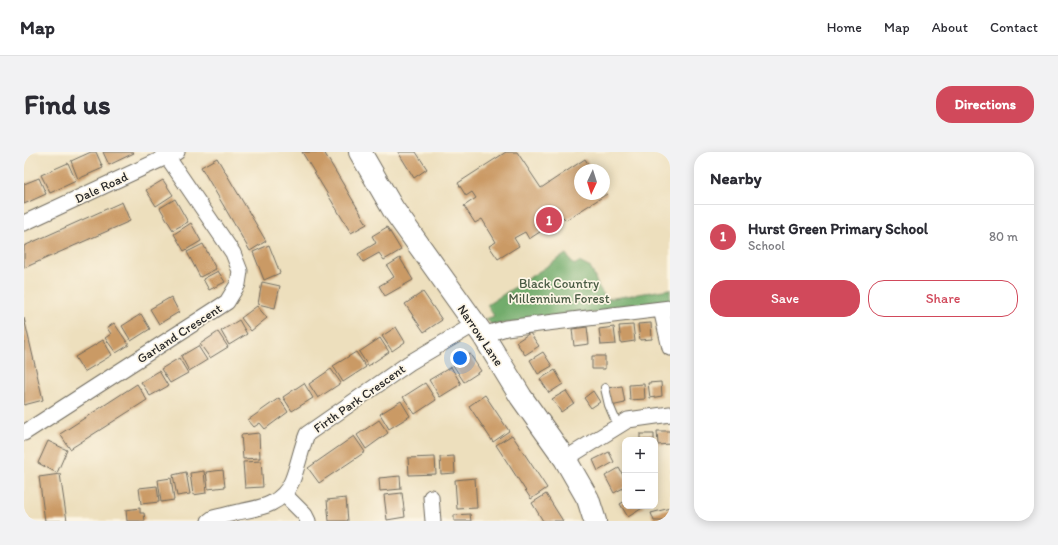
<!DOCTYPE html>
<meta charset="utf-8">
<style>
:root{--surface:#fff;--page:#f2f2f3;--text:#2b2b33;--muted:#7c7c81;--line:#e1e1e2;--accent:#d1495b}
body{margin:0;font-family:Itim,sans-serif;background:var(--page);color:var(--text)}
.controls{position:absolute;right:12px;bottom:12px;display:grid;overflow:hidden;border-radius:8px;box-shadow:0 2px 10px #0003}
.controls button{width:36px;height:36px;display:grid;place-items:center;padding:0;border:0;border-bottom:1px solid var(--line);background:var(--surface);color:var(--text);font:20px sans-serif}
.compass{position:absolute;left:550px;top:12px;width:36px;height:36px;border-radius:50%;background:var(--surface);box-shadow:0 2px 10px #0003;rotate:184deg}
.you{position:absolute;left:436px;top:206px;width:14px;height:14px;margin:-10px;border:3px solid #fff;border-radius:50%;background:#1a73e8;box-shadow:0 0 0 6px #1a73e833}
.badge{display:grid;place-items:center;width:26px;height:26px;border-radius:50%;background:var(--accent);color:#fff;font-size:13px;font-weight:700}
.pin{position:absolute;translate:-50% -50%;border:2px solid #fff;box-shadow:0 1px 4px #0006}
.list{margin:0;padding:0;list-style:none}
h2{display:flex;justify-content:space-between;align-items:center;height:52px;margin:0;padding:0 16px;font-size:17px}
h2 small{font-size:13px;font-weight:400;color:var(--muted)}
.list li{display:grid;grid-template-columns:26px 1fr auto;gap:12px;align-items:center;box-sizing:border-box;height:64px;padding:0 16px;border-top:1px solid var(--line)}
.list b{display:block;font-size:15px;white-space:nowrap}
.list p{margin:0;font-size:13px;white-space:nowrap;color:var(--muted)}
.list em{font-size:13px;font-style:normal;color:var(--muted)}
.actions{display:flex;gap:8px;padding:12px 16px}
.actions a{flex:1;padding:9px 0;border:1px solid var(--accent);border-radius:16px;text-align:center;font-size:14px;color:var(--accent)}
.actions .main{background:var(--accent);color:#fff}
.map{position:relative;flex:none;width:646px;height:369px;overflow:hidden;border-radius:16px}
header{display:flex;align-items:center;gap:24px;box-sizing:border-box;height:56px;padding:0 20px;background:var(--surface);border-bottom:1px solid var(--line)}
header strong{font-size:19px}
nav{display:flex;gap:22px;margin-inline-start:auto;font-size:14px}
.intro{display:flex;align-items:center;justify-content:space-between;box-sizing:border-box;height:96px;padding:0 24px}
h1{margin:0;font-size:28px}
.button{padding:10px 18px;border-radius:16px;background:var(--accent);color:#fff;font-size:14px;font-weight:700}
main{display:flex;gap:24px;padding:0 24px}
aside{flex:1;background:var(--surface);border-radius:16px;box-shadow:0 2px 10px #0003}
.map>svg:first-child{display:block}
.forest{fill:#72ac6c;stroke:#4e6c4c}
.building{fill:#ca9a65}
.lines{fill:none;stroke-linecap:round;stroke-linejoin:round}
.service-casing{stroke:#6f6a5e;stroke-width:10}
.minor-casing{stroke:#6f6a5e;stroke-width:17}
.secondary-casing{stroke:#6f6a5e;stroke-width:24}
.service{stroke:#fff;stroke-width:8}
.minor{stroke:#fff;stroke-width:15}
.secondary{stroke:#fff;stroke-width:22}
.labels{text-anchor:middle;stroke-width:3.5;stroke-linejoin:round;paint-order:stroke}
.street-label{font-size:13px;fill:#2b2b2b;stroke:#fcf5e5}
.park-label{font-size:13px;fill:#485a43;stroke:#fcf5e5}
</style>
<header>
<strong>Map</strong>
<nav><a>Home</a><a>Map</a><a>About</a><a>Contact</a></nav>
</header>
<div class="intro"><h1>Find us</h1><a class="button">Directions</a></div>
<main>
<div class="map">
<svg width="646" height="369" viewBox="0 0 646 369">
<rect width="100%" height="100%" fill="#fcf5e5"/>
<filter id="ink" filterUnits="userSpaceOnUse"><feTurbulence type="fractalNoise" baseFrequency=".025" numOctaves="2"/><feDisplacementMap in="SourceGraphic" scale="8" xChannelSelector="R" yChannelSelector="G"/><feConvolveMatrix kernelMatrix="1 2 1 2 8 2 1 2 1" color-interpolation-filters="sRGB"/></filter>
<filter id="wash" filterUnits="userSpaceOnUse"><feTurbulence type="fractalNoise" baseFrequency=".012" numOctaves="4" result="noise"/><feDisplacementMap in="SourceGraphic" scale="16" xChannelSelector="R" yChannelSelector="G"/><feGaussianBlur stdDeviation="0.9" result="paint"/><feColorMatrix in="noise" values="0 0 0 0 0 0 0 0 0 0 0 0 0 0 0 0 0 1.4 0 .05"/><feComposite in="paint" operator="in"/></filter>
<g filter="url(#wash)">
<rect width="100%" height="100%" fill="#eddfbd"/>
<path class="forest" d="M542,102L550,113L555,110L567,116L574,134L583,147L646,137V152L468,173L462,167L470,164L463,153Z"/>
<g id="blocks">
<path class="building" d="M67,0H72L79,16L54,27L47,9Z
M79,0H109L110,1L85,13Z
M278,0H300L343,72L327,81Z
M374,0H392L403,17L390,26Z
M482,0H493L517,36L561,7L568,18H556V42H580V37L583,42L542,68L539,65L505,87L501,80L490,86L495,94L474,107L465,94L472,90L458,67L451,71L440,54L452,46L448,40L442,44L434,31Z
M193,6L242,89L226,99L177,15Z
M44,11L52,29L26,41L17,23Z
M15,26L22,42L0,52V32Z
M139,28L149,43L132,54L122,38Z
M151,47L164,70L149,78L136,56Z
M98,50L106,69L0,116V94Z
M167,71L177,89L160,99L150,82Z
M363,75L377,98L360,108L355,101L339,110L334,102L352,91L348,84Z
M179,92L192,117L176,125L163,100Z
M245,93L256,121L240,128L229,100Z
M376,106L389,128L361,144L355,134L370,125L363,114Z
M194,119L201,130L185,138L179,127Z
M238,130L256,134L251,156L234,152Z
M399,140L418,168L400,180L381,152Z
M147,145L155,160L135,172L126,157Z
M233,154L243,166L227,179L217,166Z
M117,162L126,177L107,189L98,174Z
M0,166L19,248L0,253Z
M215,168L223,182L205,193L197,179Z
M90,171L105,193L92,201L81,186L87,182L83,176Z
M627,171L628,187L616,188L614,172Z
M609,173L611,189L597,191L595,174Z
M372,175L381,190L368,199L358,184Z
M563,175L565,192L550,194L548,177Z
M590,175L592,192L577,193L575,177Z
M194,180L204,195L186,206L176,192Z
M506,181L515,194L501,203L492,190Z
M356,186L365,200L344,214L335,200Z
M79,188L88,203L60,220L51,205Z
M174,194L183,208L165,219L157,204Z
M332,200L342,215L319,230L309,214Z
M519,200L528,214L514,222L506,208Z
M446,202L457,219L440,230L429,213Z
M568,204H581V217H568Z
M155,206L164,221L146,231L137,217Z
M427,215L437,232L416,245L405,228Z
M307,217L317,231L294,246L285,232Z
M531,218L539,232L525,241L516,227Z
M135,219L144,234L126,244L117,230Z
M637,230L638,244L626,246L624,231Z
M280,231L289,246L268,259L259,245Z
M401,231L412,248L391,262L379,245Z
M113,232L123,248L46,297L36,282Z
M620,232L621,247L606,248L605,233Z
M598,234L601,251L587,254L583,236Z
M542,239L550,251L537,260L528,247Z
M569,239L576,250L567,256L560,246Z
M461,243L485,279L469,290L445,254Z
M255,246L264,260L241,277L236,271L230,275L224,268Z
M377,249L386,264L365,277L356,262Z
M355,268L364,281L342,297L333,283Z
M633,279H646V292L634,293Z
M235,281L236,306L219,307L217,283Z
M616,282H630V288H616Z
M488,283L523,336L507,347L472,293Z
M330,284L341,300L295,331L284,316Z
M24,289L43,298L33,321L14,311Z
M585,300L590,310L574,319L569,308Z
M430,304L431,321L417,322L416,305Z
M411,305L412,322L385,323L384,306Z
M237,309L239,335L221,336L219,310Z
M595,316L601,327V335L590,341L581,324Z
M199,318L201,335L184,337L182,320Z
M180,319L182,341L169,343L166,321Z
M162,320L166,342L153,344L149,323Z
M36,322L43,369H21L15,325Z
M376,324L377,337L356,339L355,326Z
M147,326L150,348L137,350L134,328Z
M451,326L453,356L433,357L431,328Z
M133,334L135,350L117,352L115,336Z
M378,341L381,365L363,368L360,343Z
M522,342L539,369H519L508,351Z
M322,346L324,369H305L303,348Z
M601,349V354H619L620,355L604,365L596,352Z
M116,356V361H120L121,369H103L102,358Z
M646,356V369H630L627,361Z
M446,362L447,369H430V363Z"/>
</g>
</g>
<g filter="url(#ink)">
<use href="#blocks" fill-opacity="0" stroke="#6f6a5e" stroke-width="1"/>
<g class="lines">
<defs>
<path id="service" d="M581,236L585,253L594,274"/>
<path id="minor" d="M0,71L153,0
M637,157L646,196
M459,183L482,176L646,156
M0,281L203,150L214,132L216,119L209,101L140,0
M541,307L604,268L646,262
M260,342L281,363L284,369
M407,345L409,369
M185,369L189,366C198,364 206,362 214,360C236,356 258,353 268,329C274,314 277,297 283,282L385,211L451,172"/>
<path id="secondary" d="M336,0L369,57L459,183L497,245L541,307L564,347L571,369"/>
</defs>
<use href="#service" class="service-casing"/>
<use href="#minor" class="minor-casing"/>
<use href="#secondary" class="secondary-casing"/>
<use href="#service" class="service"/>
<use href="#minor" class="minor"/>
<use href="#secondary" class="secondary"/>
</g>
</g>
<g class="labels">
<g class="street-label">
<text transform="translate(77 35) rotate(-25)" y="5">Dale Road</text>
<text transform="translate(155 181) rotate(-33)" y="5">Garland Crescent</text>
<text transform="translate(457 183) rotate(56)" y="5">Narrow Lane</text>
<text transform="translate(335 246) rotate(-35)" y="5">Firth Park Crescent</text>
</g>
<g class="park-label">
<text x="535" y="136">Black Country<tspan x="535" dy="15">Millennium Forest</tspan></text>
</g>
</g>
</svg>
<div class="controls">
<button>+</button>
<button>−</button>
</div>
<svg class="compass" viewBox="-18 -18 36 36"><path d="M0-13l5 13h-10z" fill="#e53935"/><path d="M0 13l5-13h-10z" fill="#7c7c81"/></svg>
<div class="you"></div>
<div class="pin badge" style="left:525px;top:68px">1</div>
</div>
<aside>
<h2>Nearby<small></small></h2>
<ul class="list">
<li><span class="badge">1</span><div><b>Hurst Green Primary School</b><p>School</p></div><em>80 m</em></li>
</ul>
<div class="actions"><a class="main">Save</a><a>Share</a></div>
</aside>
</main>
